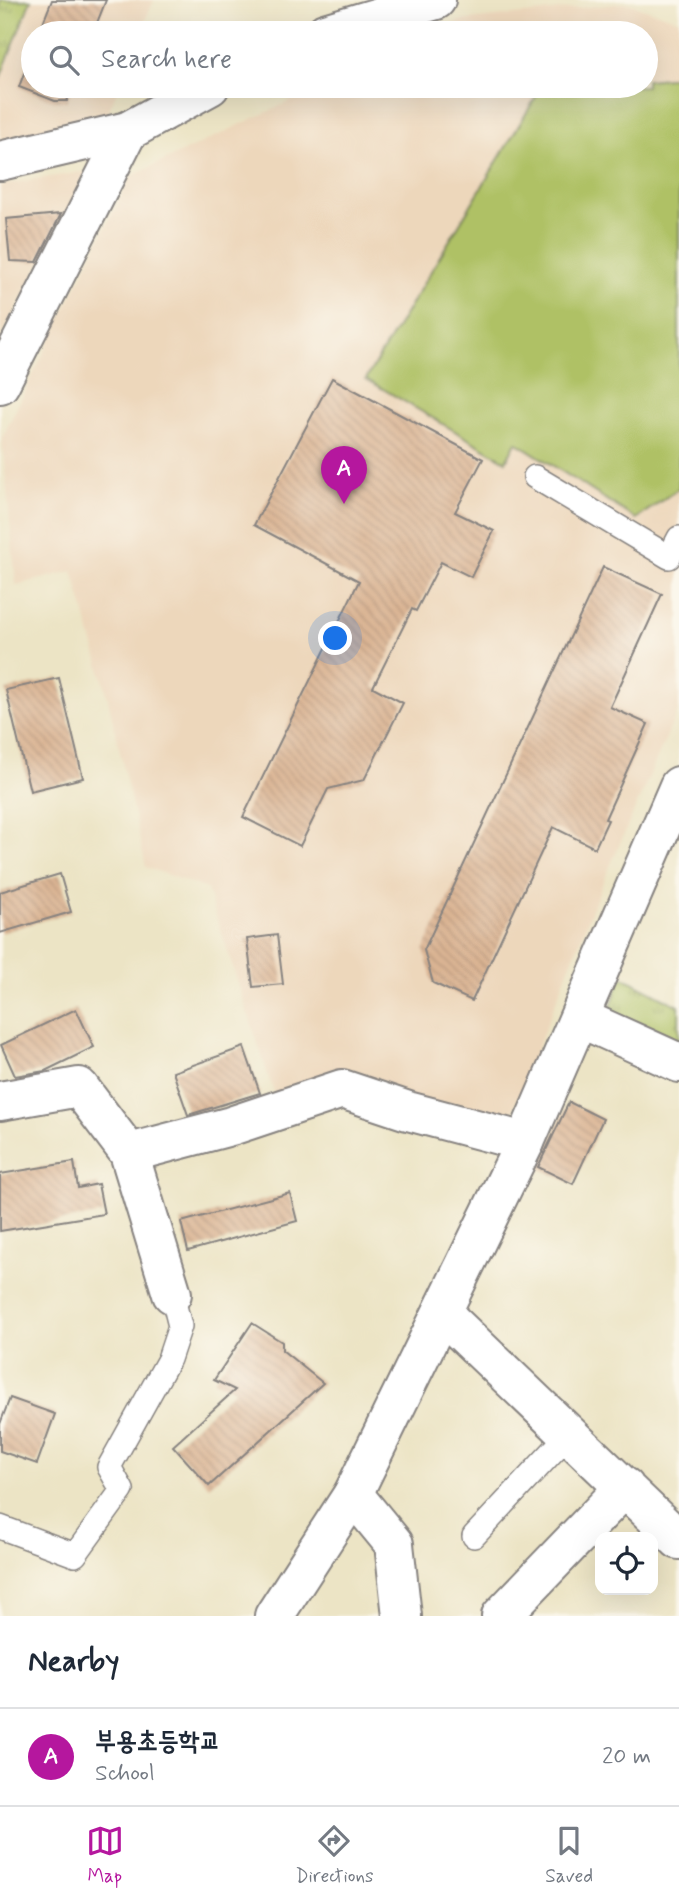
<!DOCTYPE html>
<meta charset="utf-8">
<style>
:root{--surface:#fff;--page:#f2f2f3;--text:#1f2937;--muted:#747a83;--line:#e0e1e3;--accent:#b5179e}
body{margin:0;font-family:Mynerve,"Poor Story",sans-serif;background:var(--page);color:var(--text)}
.controls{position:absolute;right:21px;bottom:21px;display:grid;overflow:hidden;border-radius:14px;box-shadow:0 7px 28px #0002}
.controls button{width:63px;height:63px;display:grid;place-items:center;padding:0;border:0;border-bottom:2px solid var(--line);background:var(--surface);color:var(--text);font:35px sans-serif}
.you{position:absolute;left:336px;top:639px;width:24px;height:24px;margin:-18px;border:5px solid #fff;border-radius:50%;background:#1a73e8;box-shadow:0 0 0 10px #1a73e833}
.badge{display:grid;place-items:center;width:46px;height:46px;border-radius:50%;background:var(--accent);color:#fff;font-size:23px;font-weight:700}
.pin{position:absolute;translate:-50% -58px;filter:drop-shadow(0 2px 4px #0008)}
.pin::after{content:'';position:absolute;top:37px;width:24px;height:21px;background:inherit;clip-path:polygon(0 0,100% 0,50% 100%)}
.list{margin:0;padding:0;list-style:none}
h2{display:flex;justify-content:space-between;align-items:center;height:91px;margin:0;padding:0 28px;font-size:30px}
h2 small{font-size:23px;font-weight:400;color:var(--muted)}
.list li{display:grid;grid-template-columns:46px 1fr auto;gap:21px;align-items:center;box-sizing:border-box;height:98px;padding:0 28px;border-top:2px solid var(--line)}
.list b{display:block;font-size:26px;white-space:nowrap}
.list p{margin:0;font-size:23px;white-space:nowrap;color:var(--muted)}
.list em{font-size:23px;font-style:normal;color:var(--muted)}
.icon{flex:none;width:38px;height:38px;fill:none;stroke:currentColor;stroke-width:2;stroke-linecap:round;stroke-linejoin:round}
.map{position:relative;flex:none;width:679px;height:1616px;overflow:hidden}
.search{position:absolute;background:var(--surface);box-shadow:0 7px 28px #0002;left:21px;right:21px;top:21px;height:77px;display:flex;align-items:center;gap:18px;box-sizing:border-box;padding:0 24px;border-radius:38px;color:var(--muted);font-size:26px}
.sheet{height:189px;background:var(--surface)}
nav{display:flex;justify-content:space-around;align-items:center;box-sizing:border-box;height:98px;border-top:2px solid var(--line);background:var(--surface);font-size:19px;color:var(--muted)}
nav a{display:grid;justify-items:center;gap:4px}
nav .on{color:var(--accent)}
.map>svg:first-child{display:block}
.built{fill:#edd7bb}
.grass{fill:url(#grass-tufts);stroke:#687250;stroke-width:2}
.park{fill:#afc165;stroke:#687250;stroke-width:2}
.building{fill:url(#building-back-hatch)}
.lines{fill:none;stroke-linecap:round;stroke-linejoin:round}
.service-casing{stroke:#878380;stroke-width:26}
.minor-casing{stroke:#878380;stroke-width:42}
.tertiary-casing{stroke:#878380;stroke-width:42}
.secondary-casing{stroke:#878380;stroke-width:42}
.service{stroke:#fff;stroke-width:23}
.minor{stroke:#fff;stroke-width:38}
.tertiary{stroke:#fff;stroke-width:38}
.secondary{stroke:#fff;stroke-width:38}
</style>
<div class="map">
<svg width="679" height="1616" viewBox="0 0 679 1616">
<defs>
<pattern id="grass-tufts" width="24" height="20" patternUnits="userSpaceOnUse" patternTransform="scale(1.75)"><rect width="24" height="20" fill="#afc165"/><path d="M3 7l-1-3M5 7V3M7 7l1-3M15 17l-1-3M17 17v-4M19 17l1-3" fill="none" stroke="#8e9c54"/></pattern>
<pattern id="building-back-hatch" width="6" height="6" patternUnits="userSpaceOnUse" patternTransform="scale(1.75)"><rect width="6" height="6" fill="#dab493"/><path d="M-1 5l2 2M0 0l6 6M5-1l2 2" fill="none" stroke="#bb9a80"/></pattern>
</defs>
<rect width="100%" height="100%" fill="#fbf7ec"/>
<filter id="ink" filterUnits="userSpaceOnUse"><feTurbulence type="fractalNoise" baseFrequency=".0143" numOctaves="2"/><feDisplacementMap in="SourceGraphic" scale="14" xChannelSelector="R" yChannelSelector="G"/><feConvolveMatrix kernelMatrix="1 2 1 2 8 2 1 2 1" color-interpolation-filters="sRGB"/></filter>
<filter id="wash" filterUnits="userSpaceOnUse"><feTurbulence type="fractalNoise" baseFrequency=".00686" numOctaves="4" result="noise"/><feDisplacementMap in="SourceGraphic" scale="28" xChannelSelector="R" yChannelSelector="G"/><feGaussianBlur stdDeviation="1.57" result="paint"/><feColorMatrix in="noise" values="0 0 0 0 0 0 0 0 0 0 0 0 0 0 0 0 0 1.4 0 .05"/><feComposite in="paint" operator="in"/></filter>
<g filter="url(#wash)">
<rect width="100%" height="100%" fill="#ece4c5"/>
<path class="built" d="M31,0H154L140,33H33V86H119L104,122L0,144V78Z
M627,3L679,20V708L601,887L509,1120L276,1099L207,889L146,867L105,686L73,571L16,585L2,438L130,177L322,86H646V33H434L460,21Z
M89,171L0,339V185Z"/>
<path class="grass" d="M0,0H31L0,78Z
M621,976L679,1006V1050L608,1015Z"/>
<path class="park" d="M679,77V488L636,519L516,442L506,461L366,379L542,87L646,86V80Z"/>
<g id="blocks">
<path class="building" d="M52,0H106L93,33H39Z
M33,49V86H73L67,101H55L19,87Z
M61,214L37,262L10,261L6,219Z
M332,378L483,459L455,512L494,531L471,577L441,562L416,611L412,609L373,687L403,703L364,780L328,789L300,846L243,817L359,581L254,525Z
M603,567L662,594L610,707L648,724L605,819L608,820L595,848L553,827L472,1001L433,983L424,950Z
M59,678L83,778L30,791L6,690Z
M60,874L71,912L0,933V892Z
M277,935L283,984L253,987L247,939Z
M76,1009L94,1047L45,1071L15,1076L1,1045Z
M244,1047L260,1093L188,1115L173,1072Z
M569,1102L603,1119L573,1184L538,1167Z
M74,1162L78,1188L98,1184L104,1214L0,1231V1174Z
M290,1193L297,1221L188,1251L181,1222Z
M252,1323L282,1342V1350L323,1383L209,1486L173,1446L235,1390L214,1380Z
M10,1398L55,1414L37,1464L0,1451V1424Z"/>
</g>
</g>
<g filter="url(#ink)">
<use href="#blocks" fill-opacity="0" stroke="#878380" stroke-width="2"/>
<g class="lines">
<defs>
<path id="service" d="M535,477L669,557L679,538
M0,1527L75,1555L122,1490L109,1467L169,1359L180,1326L172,1294
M474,1536L570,1433"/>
<path id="minor" d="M0,384L128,131
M580,1018L679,1063
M0,1101L79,1087L129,1153L231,1126L342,1089L408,1111L525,1142
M129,1153L172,1294
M442,1313L679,1540
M353,1494L394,1544L402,1616
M501,1616L625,1487"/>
<path id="tertiary" d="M274,1616L353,1494L525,1142L679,786"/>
<path id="secondary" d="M325,33L436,0
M0,161L128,131L210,86"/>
</defs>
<use href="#service" class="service-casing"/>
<use href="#minor" class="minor-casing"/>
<use href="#tertiary" class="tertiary-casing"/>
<use href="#secondary" class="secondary-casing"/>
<use href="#service" class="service"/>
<use href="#minor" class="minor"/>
<use href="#tertiary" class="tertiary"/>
<use href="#secondary" class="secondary"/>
</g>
</g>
</svg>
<div class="controls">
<button><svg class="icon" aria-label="locate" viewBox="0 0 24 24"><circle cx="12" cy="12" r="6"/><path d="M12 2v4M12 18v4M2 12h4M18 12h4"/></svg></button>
</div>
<div class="you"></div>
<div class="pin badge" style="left:344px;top:504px">A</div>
<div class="search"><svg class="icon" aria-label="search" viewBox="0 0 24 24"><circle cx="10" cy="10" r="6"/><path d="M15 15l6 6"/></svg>Search here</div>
</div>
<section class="sheet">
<h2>Nearby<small></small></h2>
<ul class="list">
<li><span class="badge">A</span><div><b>부용초등학교</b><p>School</p></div><em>20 m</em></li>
</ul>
</section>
<nav>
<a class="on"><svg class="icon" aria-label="map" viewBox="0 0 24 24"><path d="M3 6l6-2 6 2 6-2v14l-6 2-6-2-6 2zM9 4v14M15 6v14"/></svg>Map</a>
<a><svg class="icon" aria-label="directions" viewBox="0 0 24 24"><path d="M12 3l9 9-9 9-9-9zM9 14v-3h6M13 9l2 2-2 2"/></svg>Directions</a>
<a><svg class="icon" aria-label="saved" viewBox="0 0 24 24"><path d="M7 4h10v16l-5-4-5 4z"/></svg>Saved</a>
</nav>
